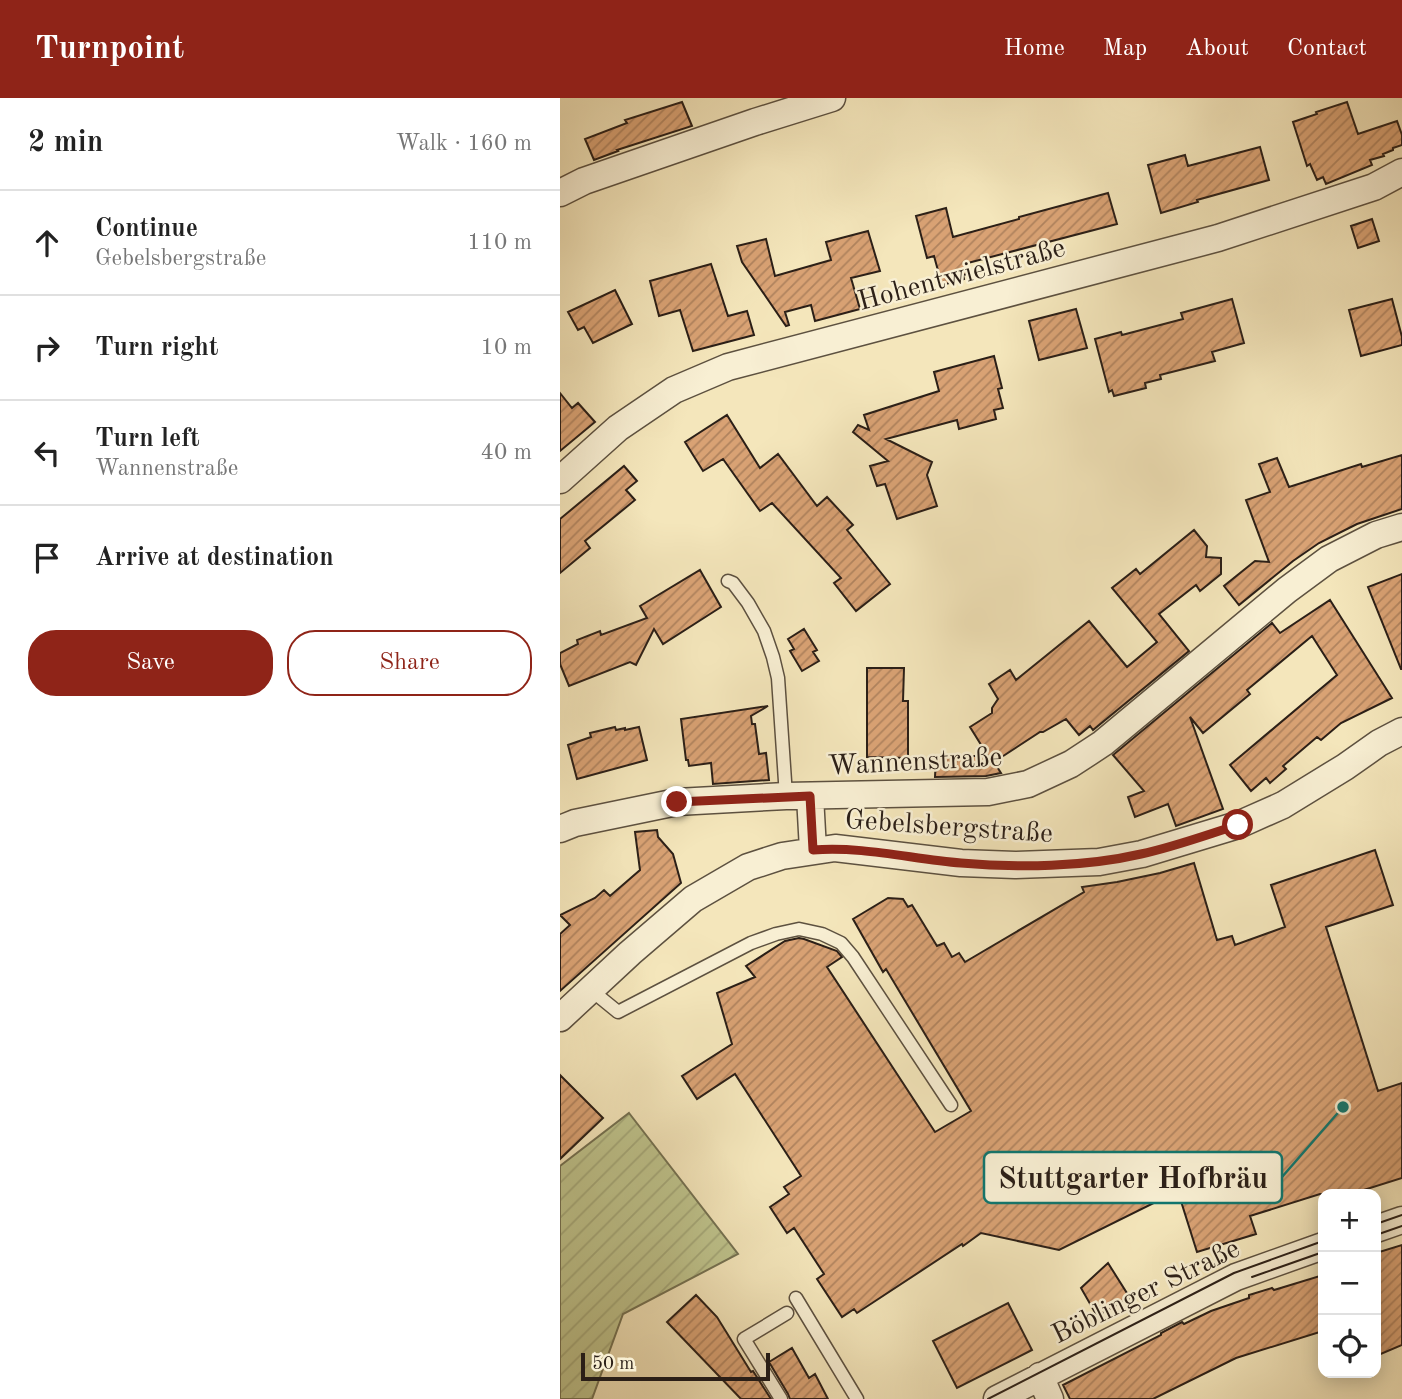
<!DOCTYPE html>
<meta charset="utf-8">
<style>
:root{--surface:#fff;--page:#f2f2f2;--text:#222;--muted:#767676;--line:#e0e0e0;--accent:#8f2418}
body{margin:0;font-family:"Old Standard TT",serif;background:var(--page);color:var(--text)}
.controls{position:absolute;right:21px;bottom:21px;display:grid;overflow:hidden;border-radius:14px;box-shadow:0 4px 18px #0003}
.controls button{width:63px;height:63px;display:grid;place-items:center;padding:0;border:0;border-bottom:2px solid var(--line);background:var(--surface);color:var(--text);font:35px sans-serif}
.scale{position:absolute;left:21px;bottom:18px;width:189px;box-sizing:border-box;padding-left:7px;border:4px solid #2b1f17;border-top:0;font-size:19px;line-height:24px;white-space:nowrap;color:#2b1f17;-webkit-text-stroke:5px #f8efd3;paint-order:stroke}
.stop{position:absolute;width:21px;height:21px;margin:-16px;border:5px solid #8f2418;border-radius:50%;background:#fff}
.stop.end{background:#8f2418;border-color:#fff;box-shadow:0 2px 7px #0008}
.list{margin:0;padding:0;list-style:none}
h2{display:flex;justify-content:space-between;align-items:center;height:91px;margin:0;padding:0 28px;font-size:30px}
h2 small{font-size:23px;font-weight:400;color:var(--muted)}
.list li{display:grid;grid-template-columns:46px 1fr auto;gap:21px;align-items:center;box-sizing:border-box;height:105px;padding:0 28px;border-top:2px solid var(--line)}
.list b{display:block;font-size:26px;white-space:nowrap}
.list p{margin:0;font-size:23px;white-space:nowrap;color:var(--muted)}
.list em{font-size:23px;font-style:normal;color:var(--muted)}
.actions{display:flex;gap:14px;padding:21px 28px}
.actions a{flex:1;padding:16px 0;border:2px solid var(--accent);border-radius:28px;text-align:center;font-size:24px;color:var(--accent)}
.actions .main{background:var(--accent);color:#fff}
.icon{flex:none;width:38px;height:38px;fill:none;stroke:currentColor;stroke-width:2;stroke-linecap:round;stroke-linejoin:round}
.map{position:relative;flex:none;width:842px;height:1301px;overflow:hidden}
header{display:flex;align-items:center;gap:42px;box-sizing:border-box;height:98px;padding:0 35px;background:var(--accent);color:#fff}
header strong{font-size:33px}
nav{display:flex;gap:38px;margin-inline-start:auto;font-size:24px}
main{display:flex}
aside{flex:1;background:var(--surface)}
.map>svg:first-child{display:block}
.garden{fill:url(#garden-furrows);stroke:#757252;stroke-width:2}
.building{fill:url(#building-hatch);stroke:#2b1f17;stroke-width:2}
.lines{fill:none;stroke-linecap:round;stroke-linejoin:round}
.service-casing{stroke:#5d5140;stroke-width:15}
.minor-casing{stroke:#5d5140;stroke-width:29}
.service{stroke:#f8efd3;stroke-width:12}
.minor{stroke:#f8efd3;stroke-width:26}
.tram{stroke:#2b1f17;stroke-width:2}
.route{stroke:#8f2418;stroke-width:9}
.labels{text-anchor:middle;stroke-width:5;stroke-linejoin:round;paint-order:stroke}
.street-label{font-size:28px;fill:#2b1f17;stroke:#f8efd3}
.leader{fill:none;stroke:#0f766e;stroke-width:2.5}
.callout-dot{fill:#0f766e;stroke:#f8efd3;stroke-width:2.5}
.callout{fill:#f8efd3;stroke:#0f766e;stroke-width:2.5}
.callout-label{font-size:30px;text-anchor:middle;font-weight:bold;fill:#2b1f17}
</style>
<header>
<strong>Turnpoint</strong>
<nav><a>Home</a><a>Map</a><a>About</a><a>Contact</a></nav>
</header>
<main>
<aside>
<h2>2 min<small>Walk · 160 m</small></h2>
<ul class="list">
<li><svg class="icon" aria-label="ahead" viewBox="0 0 24 24"><path d="M12 20V5M6 11l6-6 6 6"/></svg><div><b>Continue</b><p>Gebelsbergstraße</p></div><em>110 m</em></li>
<li><svg class="icon" aria-label="right" viewBox="0 0 24 24"><path d="M7 20v-9h11M14 6l5 5-5 5"/></svg><div><b>Turn right</b></div><em>10 m</em></li>
<li><svg class="icon" aria-label="left" viewBox="0 0 24 24"><path d="M17 20v-9H6M10 6l-5 5 5 5"/></svg><div><b>Turn left</b><p>Wannenstraße</p></div><em>40 m</em></li>
<li><svg class="icon" aria-label="arrive" viewBox="0 0 24 24"><path d="M6 21V4h12l-3 4 3 4H6"/></svg><div><b>Arrive at destination</b></div></li>
</ul>
<div class="actions"><a class="main">Save</a><a>Share</a></div>
</aside>
<div class="map">
<svg width="842" height="1301" viewBox="0 0 842 1301">
<defs>
<pattern id="garden-furrows" width="10" height="10" patternUnits="userSpaceOnUse" patternTransform="scale(1.75)"><rect width="10" height="10" fill="#bfc48d"/><path d="M-1 1l2-2M0 10L10 0M9 11l2-2" fill="none" stroke="#a4a879"/></pattern>
<pattern id="building-hatch" width="6" height="6" patternUnits="userSpaceOnUse" patternTransform="scale(1.75)"><rect width="6" height="6" fill="#d9a274"/><path d="M-1 1l2-2M0 6l6-6M5 7l2-2" fill="none" stroke="#b0835e"/></pattern>
</defs>
<rect width="100%" height="100%" fill="#f4e6bb"/>
<filter id="stains"><feTurbulence type="fractalNoise" baseFrequency=".00286" numOctaves="4"/><feColorMatrix values="0 0 0 0 .2 0 0 0 0 .09 0 0 0 0 .02 0 0 0 .5 -.17"/></filter>
<radialGradient id="worn" r=".72"><stop offset=".6" stop-color="#630" stop-opacity="0"/><stop offset="1" stop-color="#630" stop-opacity=".3"/></radialGradient>
<path class="garden" d="M69,1015L178,1156L63,1216L32,1301H0V1068Z"/>
<path class="building" d="M122,4L132,28L57,52L58,53L34,62L25,41L67,25L65,22Z
M787,4L798,36L837,23L842,37V47L833,50V52L823,56L824,58L810,62L812,67L766,86L763,79L757,82L750,66L747,68L733,24L757,16L756,14Z
M700,49L709,82L637,102L638,104L601,115L588,67L625,57L628,68Z
M548,95L557,126L404,166L407,176L403,177L404,181L382,187L374,158L367,160L356,118L386,110L393,139L459,121V119Z
M812,121L819,143L798,150L791,128Z
M308,133L320,173L291,180L300,211L255,223L251,207L225,214L229,227L226,228L182,164L177,148L206,141L215,178L271,162L266,144Z
M151,166L168,218L187,213L194,237L133,253L120,212L99,218L90,183Z
M55,192L72,226L33,245L24,229L18,232L8,214Z
M672,201L684,245L652,254L655,263L600,277L601,281L585,285L586,290L554,298L552,292L549,294L535,241L561,234L562,237L623,221L621,215Z
M832,201L842,239V247L801,258L789,212Z
M516,211L527,250L479,262L469,223Z
M434,258L442,290L438,291L443,310L434,312L436,321L399,331L397,322L326,341L372,364L367,377L377,408L337,421L325,386L317,388L310,368L328,363L293,334L298,327L309,332L304,317L379,293L374,274Z
M0,295L12,310L18,305L35,324L0,353Z
M167,317L200,370L218,356L257,408L267,399L293,427L287,432L330,486L296,513L274,485L281,480L212,405L200,413L163,361L143,373L125,344Z
M842,357V411L797,426L759,445L733,463L679,507L664,488L695,463L709,464L686,402L710,394L699,366L717,360L729,389L801,366L802,369Z
M64,368L77,383L66,392L75,402L25,443L30,450L0,475V421Z
M634,432L647,448L646,459L661,460V476L640,493L636,487L599,516L629,553L533,632L530,628L519,637L506,621L483,634H480L434,664L441,675L426,678L375,679L376,658H428L410,629L432,615V610L438,601L429,586L450,572L456,582L529,523L567,569L597,544L552,490L576,471L580,476Z
M140,472L161,509L103,546L94,531L76,567L70,564L9,588L0,566V555L18,546L17,542L40,533L41,537L87,520L80,508Z
M842,476V571H841L808,489Z
M770,502L832,600L781,625L761,642L757,639L723,668L726,671L710,685L706,680L691,693L670,667L777,577L752,538L687,592L690,596L643,635L630,619L663,711L616,728L608,706L575,719L568,699L584,693L553,657L712,525L720,535Z
M244,531L257,552L253,554L259,563L242,573L230,553L234,551L228,541Z
M307,570H344L343,603H348V660L307,659Z
M208,608L191,618L192,626H195L199,656L206,655L209,682L153,686L151,665L129,668L128,662H126L121,621Z
M55,629L56,632L65,630V632L79,629L87,662L17,681L8,647L31,639L30,635Z
M97,732L98,739L113,756L121,785L0,893V836L10,827L0,817L35,800L44,792L50,798L80,772L75,734Z
M815,752L833,807L766,829L818,993L842,985V1080L791,1096H760L690,1118L696,1136L637,1154L620,1100L637,1085L636,1084L499,1152L421,1135L403,1148L402,1146L297,1215L294,1211L282,1219L257,1181L264,1176L234,1130L227,1135L210,1109L229,1096L224,1089L241,1078L175,976L137,1001L122,978L172,946L157,895L195,879L186,868L225,843L239,840L244,841L277,853L282,859L267,869L375,1034L411,1013L326,871L323,874L293,821L328,800L343,801L348,809L352,807L377,848L384,845L392,859L399,855L405,864L524,794L522,789L557,784L600,775L634,765L657,842L672,838L675,847L725,829L711,787Z
M0,977L43,1020L0,1061Z
M842,1147V1247L816,1258V1155Z
M548,1165L570,1200L537,1218L521,1190Z
M763,1177V1233L676,1260L593,1301H510L503,1287L601,1237V1235L622,1224L624,1226L651,1213L689,1200V1197L712,1190L714,1192Z
M136,1197L157,1219L191,1274L193,1273L211,1301H181L107,1224Z
M448,1205L472,1252L397,1290L373,1243Z
M232,1250L249,1280L255,1276L268,1301H230L228,1296L209,1264Z"/>
<g class="lines">
<defs>
<path id="service" d="M168,483L173,485L188,505L204,533L213,559L218,580L226,698
M31,892L58,914L191,845L216,836L239,831L262,836L281,845L293,859L391,1007
M236,1200L297,1301
M221,1301L184,1241L227,1215"/>
<path id="minor" d="M0,95L24,83L195,24L272,0
M0,382L58,330L114,292L168,269L658,140L814,89L842,74
M250,698L253,752
M0,731L15,725L117,704L226,698L428,694L468,686L511,666L543,645L727,492L769,461L816,437L842,429
M0,920L70,855L133,801L188,769L222,758L275,750L401,765L455,767L539,764L582,756L678,727L723,707L785,669L819,645L842,633
M816,1131L842,1122
M480,1278L490,1301
M437,1301L676,1179L763,1148"/>
</defs>
<use href="#service" class="service-casing"/>
<use href="#minor" class="minor-casing"/>
<use href="#service" class="service"/>
<use href="#minor" class="minor"/>
<path class="tram" d="M816,1126L842,1117
M816,1137L842,1128
M692,1179L763,1154
M428,1301L674,1175L763,1143"/>
</g>
<g class="lines">
<path class="route" d="M117,704L250,698L253,752C302,748 352,761 401,765C458,770 525,769 581,756C614,749 646,737 678,727"/>
</g>
<g class="labels">
<g class="street-label">
<text transform="translate(401 175) rotate(-15)" y="10">Hohentwielstraße</text>
<text transform="translate(355 662) rotate(-3)" y="10">Wannenstraße</text>
<text transform="translate(389 727) rotate(4)" y="10">Gebelsbergstraße</text>
<text transform="translate(585 1192) rotate(-26)" y="10">Böblinger Straße</text>
</g>
</g>
<path class="leader" d="M783 1009L722 1079"/>
<circle class="callout-dot" cx="783" cy="1009" r="7"/>
<rect class="callout" x="424" y="1054" width="298" height="51" rx="7"/>
<g class="callout-label">
<text x="573" y="1090">Stuttgarter Hofbräu</text>
</g>
<rect width="100%" height="100%" filter="url(#stains)"/>
<rect width="100%" height="100%" fill="url(#worn)"/>
</svg>
<div class="controls">
<button>+</button>
<button>−</button>
<button><svg class="icon" aria-label="locate" viewBox="0 0 24 24"><circle cx="12" cy="12" r="6"/><path d="M12 2v4M12 18v4M2 12h4M18 12h4"/></svg></button>
</div>
<div class="scale">50 m</div>
<div class="stop" style="left:678px;top:727px"></div>
<div class="stop end" style="left:117px;top:704px"></div>
</div>
</main>
